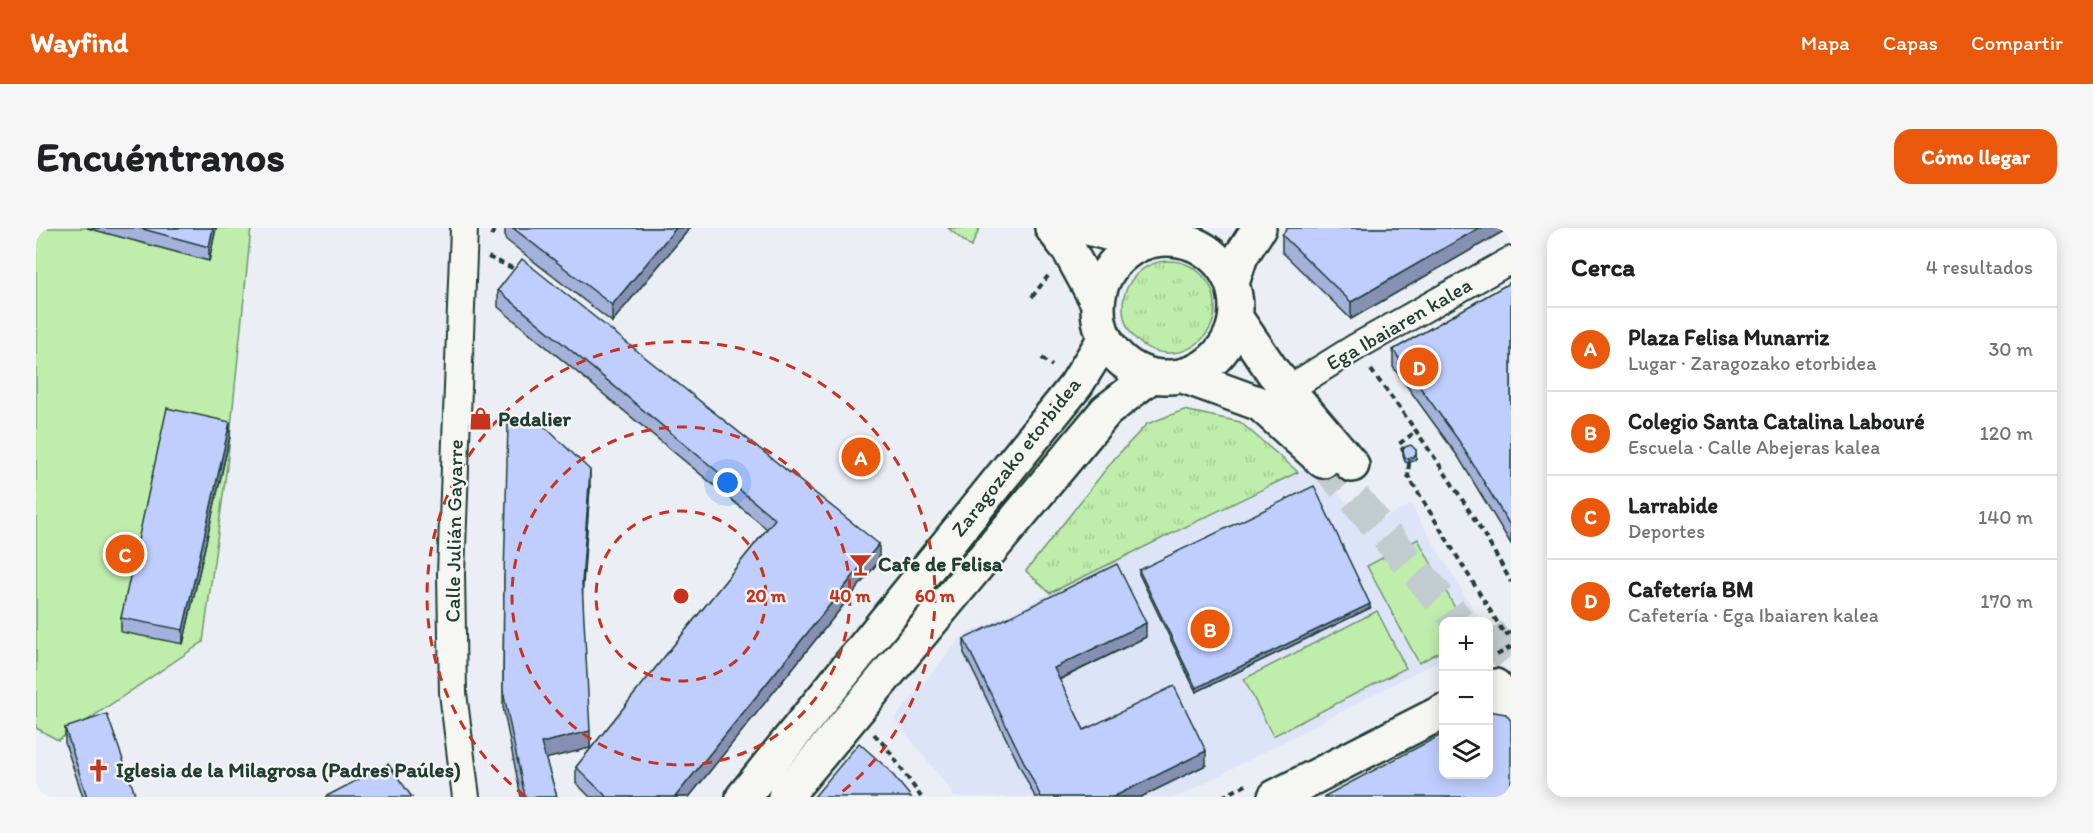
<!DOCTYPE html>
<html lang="es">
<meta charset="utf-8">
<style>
:root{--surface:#fff;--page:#f6f6f6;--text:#202124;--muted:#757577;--line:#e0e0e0;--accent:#ea580c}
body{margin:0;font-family:Itim,sans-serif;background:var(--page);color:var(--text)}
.controls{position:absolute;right:18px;bottom:18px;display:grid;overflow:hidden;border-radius:12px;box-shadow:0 3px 15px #0003}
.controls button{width:54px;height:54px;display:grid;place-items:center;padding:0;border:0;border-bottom:2px solid var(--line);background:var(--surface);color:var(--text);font:30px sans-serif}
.you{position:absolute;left:692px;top:255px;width:21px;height:21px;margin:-15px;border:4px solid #fff;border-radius:50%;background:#1a73e8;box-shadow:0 0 0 9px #1a73e833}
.badge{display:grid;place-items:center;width:39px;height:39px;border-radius:50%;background:var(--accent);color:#fff;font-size:20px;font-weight:700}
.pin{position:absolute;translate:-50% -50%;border:3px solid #fff;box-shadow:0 2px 6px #0006}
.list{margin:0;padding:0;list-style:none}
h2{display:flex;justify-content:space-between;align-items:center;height:78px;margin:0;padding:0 24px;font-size:26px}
h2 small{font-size:20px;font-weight:400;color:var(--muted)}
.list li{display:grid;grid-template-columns:39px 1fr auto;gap:18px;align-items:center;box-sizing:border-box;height:84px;padding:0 24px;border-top:2px solid var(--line)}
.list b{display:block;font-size:22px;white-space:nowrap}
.list p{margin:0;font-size:20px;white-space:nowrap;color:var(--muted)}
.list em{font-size:20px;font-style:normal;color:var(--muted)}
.icon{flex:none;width:33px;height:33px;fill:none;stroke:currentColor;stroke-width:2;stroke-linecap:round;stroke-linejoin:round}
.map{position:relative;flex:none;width:1475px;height:569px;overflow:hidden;border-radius:18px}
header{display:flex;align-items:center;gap:36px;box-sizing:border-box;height:84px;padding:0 30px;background:var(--accent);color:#fff}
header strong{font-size:28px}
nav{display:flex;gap:33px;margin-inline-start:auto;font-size:21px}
.intro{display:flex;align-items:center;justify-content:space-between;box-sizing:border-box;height:144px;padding:0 36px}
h1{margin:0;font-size:42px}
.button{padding:15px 27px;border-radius:18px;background:var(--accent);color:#fff;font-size:21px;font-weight:700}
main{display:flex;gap:36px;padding:0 36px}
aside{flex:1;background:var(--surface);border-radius:18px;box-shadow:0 3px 15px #0003}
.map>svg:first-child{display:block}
.built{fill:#dee4f8}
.grass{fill:url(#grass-tufts);stroke:#6f9570;stroke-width:1.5}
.garden{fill:#bfedab;stroke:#6f9570;stroke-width:1.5}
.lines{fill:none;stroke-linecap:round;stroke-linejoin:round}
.secondary-tunnel{stroke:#c2cbce;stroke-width:33;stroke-dasharray:33 16;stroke-linecap:butt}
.street-casing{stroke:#1f3d34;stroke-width:30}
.secondary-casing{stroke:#1f3d34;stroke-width:38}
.path{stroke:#1f3d34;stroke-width:4;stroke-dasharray:6 4.5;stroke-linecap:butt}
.street{stroke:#f6f6f2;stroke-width:26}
.secondary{stroke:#f6f6f2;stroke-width:33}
.wall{fill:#a4b1db;stroke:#1f3d34;stroke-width:1.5}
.shaded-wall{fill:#8690b2;stroke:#1f3d34;stroke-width:1.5}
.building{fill:#bfceff;stroke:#1f3d34;stroke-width:1.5}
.ring{fill:none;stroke:#c8321e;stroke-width:3;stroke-dasharray:10 8}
.labels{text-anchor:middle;stroke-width:4.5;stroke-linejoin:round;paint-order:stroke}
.street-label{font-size:21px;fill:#1f3d34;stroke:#f6f6f2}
.poi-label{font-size:21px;font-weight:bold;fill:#1f3d34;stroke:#f6f6f2;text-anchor:start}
.centre{fill:#c8321e;stroke:#f6f6f2;stroke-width:3}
.ring-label{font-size:18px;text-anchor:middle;font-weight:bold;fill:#c8321e;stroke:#f6f6f2;stroke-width:4.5;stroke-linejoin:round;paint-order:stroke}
</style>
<header>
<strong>Wayfind</strong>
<nav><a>Mapa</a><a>Capas</a><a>Compartir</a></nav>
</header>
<div class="intro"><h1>Encuéntranos</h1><a class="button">Cómo llegar</a></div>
<main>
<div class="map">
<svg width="1475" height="569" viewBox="0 0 1475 569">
<defs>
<pattern id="grass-tufts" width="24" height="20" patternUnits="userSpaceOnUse" patternTransform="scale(1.5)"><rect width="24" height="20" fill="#bfedab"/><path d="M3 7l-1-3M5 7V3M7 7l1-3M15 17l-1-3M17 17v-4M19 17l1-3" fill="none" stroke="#a4cc94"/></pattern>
</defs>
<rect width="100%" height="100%" fill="#ebeef5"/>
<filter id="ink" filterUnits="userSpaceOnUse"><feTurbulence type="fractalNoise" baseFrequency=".0167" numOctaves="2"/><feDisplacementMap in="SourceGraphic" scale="12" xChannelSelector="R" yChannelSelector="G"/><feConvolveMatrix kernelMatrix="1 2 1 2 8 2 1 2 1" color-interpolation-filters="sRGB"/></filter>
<g filter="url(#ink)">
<path class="built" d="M1274,238L1334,297L1375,277L1444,393L1408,394L1407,430L1142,569H917L913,560L858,491L925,409Z"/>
<path class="grass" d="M912,0H944L935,19Z
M1087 79a46 46 0 1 1 92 0a46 46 0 1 1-92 0Z
M1148,182L1204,194L1262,244L1014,365L990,343L1078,231L1111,196Z"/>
<path class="garden" d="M0,0H215L191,238L167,414L22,512L0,500Z
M1382,311L1426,393L1408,394L1407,422L1383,435L1331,338Z
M1341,383L1370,440L1237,508L1208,451Z"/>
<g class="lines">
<path class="secondary-tunnel" d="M1287,233L1423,394
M1452,404L1475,432"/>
<defs>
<path id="street" d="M428,0L415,346L417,465L430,569
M1251,162L1320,119L1475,32"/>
<path id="secondary" d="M1016,0L1033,22L1062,75
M1052,0L1108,15
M1062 80a69 69 0 1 1 138 0a69 69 0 1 1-138 0Z
M1196,55L1205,28L1223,0
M1200,90L1237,144L1316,237
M1147,148L1224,176L1287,233
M1459,458L1475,482
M707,569L1040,157L1069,110
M749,569L1070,183L1115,148
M1239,569L1408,483"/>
</defs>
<use href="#street" class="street-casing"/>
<use href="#secondary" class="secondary-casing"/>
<path class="path" d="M455,8L459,0
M452,29L481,42
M996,69L1012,48
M1006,130L1016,138
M1335,142C1387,210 1434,279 1475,354
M1369,224L1363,216L1382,202
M1373,235L1372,248L1469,407L1475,404
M1461,427L1475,419
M838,506L851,520L885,569
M1186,569L1212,556"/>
<use href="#street" class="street"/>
<use href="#secondary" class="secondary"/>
</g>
<path class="wall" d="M51,0H180L173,33Z
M469,0H654L576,94L469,11Z
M1252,0H1473L1315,91L1246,24V7Z
M1475,54V316L1423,230L1357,139V122Z
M462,62L843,333L653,569H554L540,555V539L731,301L462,79Z
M194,208L147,416L85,404V390Z
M1367,222H1380V231L1373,235L1369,234L1367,227Z
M554,259L546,364L554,520L509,530L521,569H485L467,479L468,348Z
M1103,342L1334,380L1160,464L1103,346Z
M1110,409L1023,452L1048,502L1170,537L1105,569H999L928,425V411Z
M29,500L100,569H47L29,515Z"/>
<path class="shaded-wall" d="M177,0H180L173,33V19Z
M640,0H654L576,94V77Z
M1443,0H1473L1315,91V74Z
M194,194V208L147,416V402Z
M1380,226V231L1373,235V231Z
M554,242V259L546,372V355Z
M843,316V333L653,569H639Z
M1334,376V380L1160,464V460Z
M1110,395V409L1018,454V440Z
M554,503V520L505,532V515Z
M1170,523V537L1105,569H1077Z"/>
<path class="building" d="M103,0H177L173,19Z
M477,0H640L576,77Z
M1252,0H1443L1315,74L1246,7Z
M486,31L843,316L639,569H571L540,539L739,291L462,62Z
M1475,54V299L1423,213L1357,122Z
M131,180L194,194L147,402L85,390Z
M472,196H506L554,242L546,355L554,503L505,515L521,569H489L467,463L468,348Z
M1375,217L1380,222V226L1373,231L1369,230L1367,222L1369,219Z
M1278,258L1334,376L1160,460L1103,342Z
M1081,336L1110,395L1018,440L1048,502L1138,458L1170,523L1077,569H1005L928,411Z
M1452,483L1470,486L1475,493V569H1287L1407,506V546H1452Z
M71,486L100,569H51L29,500Z
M823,515L852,541L875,569H778Z
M352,536L376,569H289Z"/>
</g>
<g class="ring">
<circle cx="645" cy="368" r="85"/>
<circle cx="645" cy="368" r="169"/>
<path d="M489 568A254 254 0 1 1 801 568"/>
</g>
<defs>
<symbol id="shop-bare" viewBox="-9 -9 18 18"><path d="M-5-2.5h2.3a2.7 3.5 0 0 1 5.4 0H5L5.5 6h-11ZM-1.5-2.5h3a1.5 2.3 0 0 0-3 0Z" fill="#c8321e" stroke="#f6f6f2" stroke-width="2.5" paint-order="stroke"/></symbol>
<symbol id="bar-bare" viewBox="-9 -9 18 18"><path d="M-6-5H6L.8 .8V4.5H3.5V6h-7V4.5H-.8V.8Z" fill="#c8321e" stroke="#f6f6f2" stroke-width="2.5" paint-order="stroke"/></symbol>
<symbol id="church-bare" viewBox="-9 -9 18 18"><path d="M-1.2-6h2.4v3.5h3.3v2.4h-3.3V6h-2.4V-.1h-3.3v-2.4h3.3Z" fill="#c8321e" stroke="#f6f6f2" stroke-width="2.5" paint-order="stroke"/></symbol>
</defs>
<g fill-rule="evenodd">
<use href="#shop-bare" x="428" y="174" width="33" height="33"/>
<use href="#bar-bare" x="808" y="320" width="33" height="33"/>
<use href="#church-bare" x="46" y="526" width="33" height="33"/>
</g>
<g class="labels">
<g class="street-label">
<text transform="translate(1363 96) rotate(-30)" y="7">Ega Ibaiaren kalea</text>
<text transform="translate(980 229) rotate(-52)" y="7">Zaragozako etorbidea</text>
<text transform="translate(418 303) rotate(-89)" y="7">Calle Julián Gayarre</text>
</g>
<g class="poi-label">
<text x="462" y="198">Pedalier</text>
<text x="842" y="343">Cafe de Felisa</text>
<text x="80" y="549">Iglesia de la Milagrosa (Padres Paúles)</text>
</g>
</g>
<circle cx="645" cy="368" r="9" class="centre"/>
<g class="ring-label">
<text x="730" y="374">20 m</text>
<text x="814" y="374">40 m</text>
<text x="899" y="374">60 m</text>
</g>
</svg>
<div class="controls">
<button>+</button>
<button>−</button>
<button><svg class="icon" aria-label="layers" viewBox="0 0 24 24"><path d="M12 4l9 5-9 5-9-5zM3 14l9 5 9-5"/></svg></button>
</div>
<div class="you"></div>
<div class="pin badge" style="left:825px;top:229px">A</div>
<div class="pin badge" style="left:1174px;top:401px">B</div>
<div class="pin badge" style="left:89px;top:326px">C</div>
<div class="pin badge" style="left:1383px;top:139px">D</div>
</div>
<aside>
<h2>Cerca<small>4 resultados</small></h2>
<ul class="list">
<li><span class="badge">A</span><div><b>Plaza Felisa Munarriz</b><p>Lugar · Zaragozako etorbidea</p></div><em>30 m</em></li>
<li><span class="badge">B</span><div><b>Colegio Santa Catalina Labouré</b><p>Escuela · Calle Abejeras kalea</p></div><em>120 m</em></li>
<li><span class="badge">C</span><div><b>Larrabide</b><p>Deportes</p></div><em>140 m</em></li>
<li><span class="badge">D</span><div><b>Cafetería BM</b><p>Cafetería · Ega Ibaiaren kalea</p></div><em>170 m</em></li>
</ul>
</aside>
</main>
